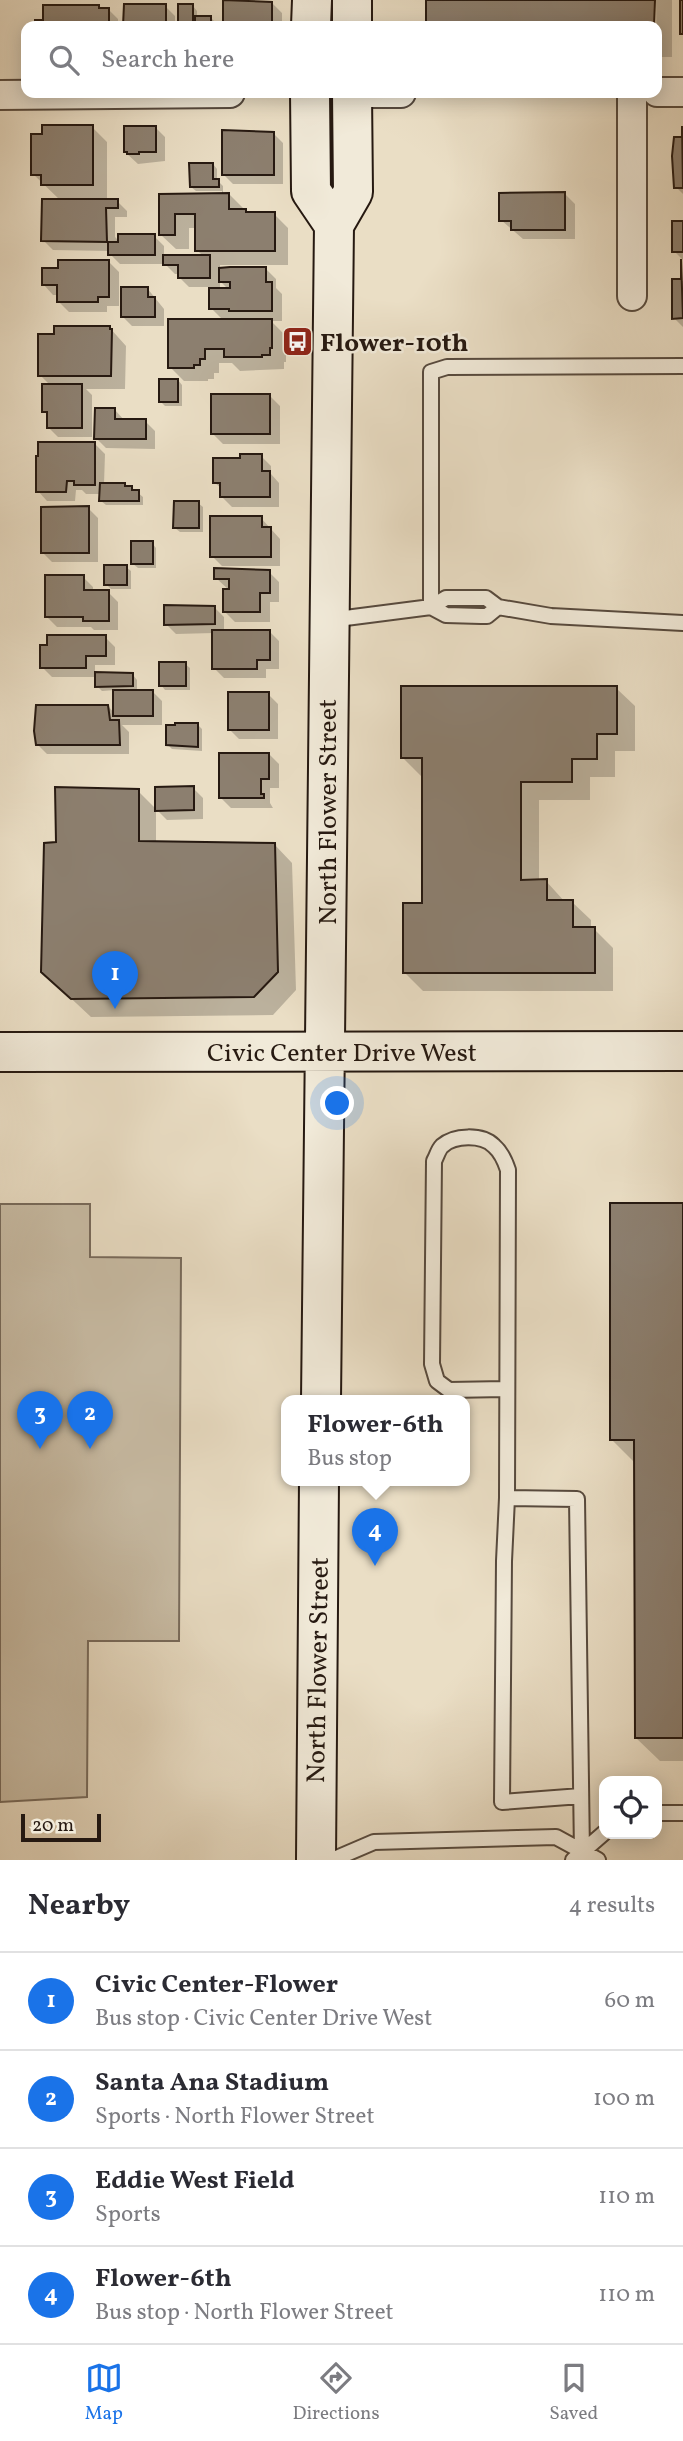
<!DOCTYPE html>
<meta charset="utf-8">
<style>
:root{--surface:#fff;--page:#f2f2f3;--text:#2b2b33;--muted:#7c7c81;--line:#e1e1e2;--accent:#1a73e8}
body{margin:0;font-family:Vollkorn,serif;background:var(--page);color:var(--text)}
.controls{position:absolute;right:21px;bottom:21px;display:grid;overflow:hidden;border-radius:14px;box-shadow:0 4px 18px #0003}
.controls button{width:63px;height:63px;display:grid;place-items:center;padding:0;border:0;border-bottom:2px solid var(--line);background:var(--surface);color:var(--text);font:35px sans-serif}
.scale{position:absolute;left:21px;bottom:18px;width:80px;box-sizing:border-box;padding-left:7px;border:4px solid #261911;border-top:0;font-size:19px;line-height:24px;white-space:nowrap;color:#261911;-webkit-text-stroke:5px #f1ead9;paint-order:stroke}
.you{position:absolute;left:338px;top:1104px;width:24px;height:24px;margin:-18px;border:5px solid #fff;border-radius:50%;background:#1a73e8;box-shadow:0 0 0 10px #1a73e833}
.badge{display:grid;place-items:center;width:46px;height:46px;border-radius:50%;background:var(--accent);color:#fff;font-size:23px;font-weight:700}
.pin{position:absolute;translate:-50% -58px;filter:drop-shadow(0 2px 4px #0008)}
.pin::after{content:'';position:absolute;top:37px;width:24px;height:21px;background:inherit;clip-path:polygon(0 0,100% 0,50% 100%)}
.popup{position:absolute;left:281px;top:1395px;width:189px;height:91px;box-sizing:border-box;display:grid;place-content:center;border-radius:14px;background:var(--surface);filter:drop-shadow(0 2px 5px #0005);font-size:23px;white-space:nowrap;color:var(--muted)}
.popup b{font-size:26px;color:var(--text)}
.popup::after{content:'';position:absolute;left:50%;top:100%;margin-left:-14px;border:14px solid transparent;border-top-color:var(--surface)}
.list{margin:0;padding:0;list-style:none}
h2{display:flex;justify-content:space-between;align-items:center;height:91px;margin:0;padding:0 28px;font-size:30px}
h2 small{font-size:23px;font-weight:400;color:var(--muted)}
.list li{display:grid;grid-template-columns:46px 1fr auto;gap:21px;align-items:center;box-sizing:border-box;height:98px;padding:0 28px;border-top:2px solid var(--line)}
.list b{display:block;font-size:26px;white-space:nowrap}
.list p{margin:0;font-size:23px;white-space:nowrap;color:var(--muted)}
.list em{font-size:23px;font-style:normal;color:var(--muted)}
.icon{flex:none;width:38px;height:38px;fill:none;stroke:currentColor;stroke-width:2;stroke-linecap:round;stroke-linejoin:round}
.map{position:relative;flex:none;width:683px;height:1860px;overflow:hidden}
.search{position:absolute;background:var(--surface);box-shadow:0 4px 18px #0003;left:21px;right:21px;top:21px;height:77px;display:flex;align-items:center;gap:18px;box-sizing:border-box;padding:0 24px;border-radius:14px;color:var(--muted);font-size:26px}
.sheet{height:483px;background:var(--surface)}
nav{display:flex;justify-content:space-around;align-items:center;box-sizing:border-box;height:98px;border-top:2px solid var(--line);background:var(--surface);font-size:19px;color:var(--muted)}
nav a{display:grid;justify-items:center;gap:4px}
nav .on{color:var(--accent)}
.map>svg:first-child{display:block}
.green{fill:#c9bda6;stroke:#786b5c;stroke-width:2}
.shadow{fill:#0003;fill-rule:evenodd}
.building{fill:#8c7f6f;stroke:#261911;stroke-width:2}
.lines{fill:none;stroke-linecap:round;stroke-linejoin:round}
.service-casing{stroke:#574a3e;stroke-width:18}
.minor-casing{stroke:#574a3e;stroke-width:32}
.secondary-casing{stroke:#261911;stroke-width:42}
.service{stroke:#f1ead9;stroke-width:14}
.minor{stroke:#f1ead9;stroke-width:28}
.secondary{stroke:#f1ead9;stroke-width:38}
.labels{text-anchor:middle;stroke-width:5;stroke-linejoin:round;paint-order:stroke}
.poi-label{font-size:26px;font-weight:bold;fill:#261911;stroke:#f1ead9;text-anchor:start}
.street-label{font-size:26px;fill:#261911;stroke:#f1ead9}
</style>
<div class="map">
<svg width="683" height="1860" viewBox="0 0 683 1860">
<rect width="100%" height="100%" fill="#eadec5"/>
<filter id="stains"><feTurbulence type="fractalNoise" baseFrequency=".00286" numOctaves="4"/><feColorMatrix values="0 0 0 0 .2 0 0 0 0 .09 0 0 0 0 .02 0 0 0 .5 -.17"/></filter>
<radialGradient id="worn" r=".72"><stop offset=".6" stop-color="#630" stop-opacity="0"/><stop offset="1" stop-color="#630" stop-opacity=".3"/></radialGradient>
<path class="green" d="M0,1204H90V1257L181,1258L179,1641H88L87,1797L0,1802Z"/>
<path class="shadow" d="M428,0H653V26H428Z
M656,0H672V57H657V61Z
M225,1L272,3L282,13V26H225Z
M125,6H165L175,16V26H125Z
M180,6H193L197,11V17H210L215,22V26H180Z
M98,7L108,9L118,19V26H37V22Z
M92,127L107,142V201H117L127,211V217H115V237L120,242L154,236L164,246V256L204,257L197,250V228H189V249H176L161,235V196L222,195V191H196L191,187L213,164L217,169V180L223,186V195L229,194L249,214H274L288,228V265H220V270L266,269L276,279V288L282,294V321H271L286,336V362H284V369L240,371L232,363H219V373H214V379H208V381H184L170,367L224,321L211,308V287H189L179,277V274H175L165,264H120L110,254V251L53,250L43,240L60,200L33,174ZM220,281L229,290H220Z
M155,127L165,137V161L138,164L125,152Z
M273,133L283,143V184H233L223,174Z
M676,139H683V194L676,187Z
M565,194L575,204V239H523L501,220Z
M683,222V260L674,251Z
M109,262L119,272V306H107V312H69L59,302V295H53L44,285Z
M674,281H683V327L674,318Z
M147,288L164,309V326H132L122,316Z
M109,327L126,346L125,389H86L92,395V437H58L48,427V416L44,411L50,385L40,375Z
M178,380L182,385V406H165L160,401Z
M270,396L280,406V444H223L213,434Z
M115,410L125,421H145L155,431V449L106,448L96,438Z
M95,444L105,454L104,484H124L131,487L143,497V505H106L101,501V494H86L82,490H76L75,501H47L38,491Z
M261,456L271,466V474L279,483V507H232L222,497V489L214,482L241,460Z
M198,503L203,507V532H180L175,528Z
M88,508L98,518V562H52L42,552Z
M261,518L280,539V566H222L212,556Z
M152,543L156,548V568H138L133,564Z
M126,567L131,571V589H111L106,584Z
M269,572L279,582V602H270V622H235L225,612L229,590L216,578Z
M83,577L93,587V592H108L118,602V630H94L91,627H57L47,617Z
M214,607L224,617V631H269L279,641V669H266V678H224L214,668V633L176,634L166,624Z
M105,637L115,647V665H95V673L133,675L137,680V691H152L162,701V725H122L129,732V754H47L37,744L108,706L115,714V690L102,691L97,686V677H52L42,667Z
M185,664L190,668V690H165L161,685Z
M616,688L635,706V751H615V777H590V800H539V881H546L565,902H572L591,920V929H594L613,948V991H423L404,972L424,905V776H421L402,757Z
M268,694L278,704V739H239L229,729Z
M197,724L202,729V751L172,749L167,744Z
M269,754L279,764V788H270V803L273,808H231L221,798Z
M193,788L203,798V819L167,820L156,809V843L274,844L292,863L296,990L273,1015L91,1017L62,990L57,843L138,791L157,810Z
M683,1205V1761H660L636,1738V1464L612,1440Z"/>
<path class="building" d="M223,0L272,2V26H223Z
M426,0H655L654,26H426Z
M680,0H683V34H680Z
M124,4H166V26H123Z
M178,4H193V26H178Z
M43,5H99V8H109V26H35V20H43Z
M195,16H211V26H195Z
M42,125H93V185H41V175H31V134H42Z
M124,126H156V152H139V154H127V152H124Z
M682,126L683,188H674L672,156L674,137H682Z
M222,130L274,132V175H222Z
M189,163H213V179H219V187H190Z
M565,192V230H511V221H499V193Z
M229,193V209H246V212H275V251H195V214H175V235H159V194Z
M42,199H118V208H106L107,242L41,241Z
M672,221H683V252H672Z
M118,234H155V255H108V242H118Z
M163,255H210V278H178V265H163Z
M681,259L683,318L672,319V279H681Z
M58,260H109V297H98V302H57V285H42V268H58Z
M230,267H266V282H272V311H229V309H209V288H230V282H219V268Z
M121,287H148V297H155V317H121Z
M168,319H272V348H270V355H262V357H224V349H205V359H200V365H194V368H168Z
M54,326H110V329H112L111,376H38V334H54Z
M159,379H178V402H159Z
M42,384H82V428H47V412H42Z
M211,394H270V434H211Z
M95,408H115V419H146V439H94Z
M38,442H95V485H74V481H67L66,492H36V456H38Z
M240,454H262V471H270V497H220V483H213V458H240Z
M100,483H125V486H132V490H139V501H99Z
M174,501H199V528H173Z
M89,506V553H41V507Z
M210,516H262V527H271V557H210Z
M131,541H153V564H131Z
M104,565H127V585H104Z
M214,568L270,570V593H260V612H223V589H229V579H214Z
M45,575H84V590H109V621H83V617H45Z
M164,605L215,606V624L164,625Z
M212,630H270V660H257V669H212Z
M47,635H106V656H86V668H40V645H47Z
M159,662H186V686H159Z
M95,672L133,673V686L95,687Z
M401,686H617V734H597V759H572V782H521V880L547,879V900H573V927H595V973H403V903H422V758H401Z
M113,690H153V716H113Z
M228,692H269V730H228Z
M36,705H108L110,720H119L120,745H36L34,731Z
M175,723H198V747L166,745V725H175Z
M219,753H269V779H261V794H264V798H219Z
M194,786V810L155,811V787Z
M55,787L139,789V841L275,843L278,972L254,997L71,999L41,972L44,843L56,842Z
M610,1203H683V1738H635L634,1440H610Z"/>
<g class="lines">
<defs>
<path id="service" d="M498,607L487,616H481L446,615L431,607L446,598H486L498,607L551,616L683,623
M330,620L431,607V372L447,367L683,366
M505,1389L449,1390L437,1381L432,1364L434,1161C437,1156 438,1150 442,1146C454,1135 482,1134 494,1146C501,1152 505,1161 508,1170L507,1498L577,1499L582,1853
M507,1498L504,1561L502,1802L581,1796
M657,1813H683
M332,1860L374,1842L556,1837L598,1860
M573,1860L604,1833"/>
<path id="minor" d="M657,92H683
M352,93H401
M0,95L230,93
M632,296V93"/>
<path id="secondary" d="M352,0V26
M311,26L312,0
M310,93L311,191L334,225
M0,1052L683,1051
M321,1400L334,225L353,192L352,93
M316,1860L319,1480"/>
</defs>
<use href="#service" class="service-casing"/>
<use href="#minor" class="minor-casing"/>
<use href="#secondary" class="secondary-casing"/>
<use href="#service" class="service"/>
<use href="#minor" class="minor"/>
<use href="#secondary" class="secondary"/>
</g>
<defs>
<symbol id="bus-square" viewBox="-11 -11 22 22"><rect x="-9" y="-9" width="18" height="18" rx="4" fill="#8f2418" stroke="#f1ead9"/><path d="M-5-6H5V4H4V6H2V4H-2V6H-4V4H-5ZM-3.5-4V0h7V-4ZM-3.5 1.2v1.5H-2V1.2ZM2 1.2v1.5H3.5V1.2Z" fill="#fff"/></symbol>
</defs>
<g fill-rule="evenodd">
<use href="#bus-square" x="280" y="324" width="35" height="35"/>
</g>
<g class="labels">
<g class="poi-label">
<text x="320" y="351">Flower-10th</text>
</g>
<g class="street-label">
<text transform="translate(327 812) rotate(-90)" y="9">North Flower Street</text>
<text x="342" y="1061">Civic Center Drive West</text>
<text transform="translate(317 1670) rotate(-89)" y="9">North Flower Street</text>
</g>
</g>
<rect width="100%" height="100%" filter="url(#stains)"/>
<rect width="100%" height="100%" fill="url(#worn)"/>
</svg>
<div class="controls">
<button><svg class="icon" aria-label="locate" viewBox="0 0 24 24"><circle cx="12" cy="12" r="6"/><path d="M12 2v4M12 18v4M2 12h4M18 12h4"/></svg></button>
</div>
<div class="scale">20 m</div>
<div class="you"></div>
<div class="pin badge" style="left:115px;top:1009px">1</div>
<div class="pin badge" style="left:90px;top:1449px">2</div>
<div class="pin badge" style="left:40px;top:1449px">3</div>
<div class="pin badge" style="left:375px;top:1566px">4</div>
<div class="popup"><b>Flower-6th</b>Bus stop</div>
<div class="search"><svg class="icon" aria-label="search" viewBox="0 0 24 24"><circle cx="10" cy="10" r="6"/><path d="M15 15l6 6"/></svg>Search here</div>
</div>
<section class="sheet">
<h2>Nearby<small>4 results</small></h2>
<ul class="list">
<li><span class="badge">1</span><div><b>Civic Center-Flower</b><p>Bus stop · Civic Center Drive West</p></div><em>60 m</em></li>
<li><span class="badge">2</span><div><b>Santa Ana Stadium</b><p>Sports · North Flower Street</p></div><em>100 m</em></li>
<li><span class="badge">3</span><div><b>Eddie West Field</b><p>Sports</p></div><em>110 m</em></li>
<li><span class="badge">4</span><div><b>Flower-6th</b><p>Bus stop · North Flower Street</p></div><em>110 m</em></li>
</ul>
</section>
<nav>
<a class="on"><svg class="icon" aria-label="map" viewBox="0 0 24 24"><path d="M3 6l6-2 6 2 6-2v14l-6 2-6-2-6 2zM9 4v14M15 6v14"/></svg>Map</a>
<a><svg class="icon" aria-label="directions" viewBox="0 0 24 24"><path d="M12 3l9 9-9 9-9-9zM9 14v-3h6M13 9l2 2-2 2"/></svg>Directions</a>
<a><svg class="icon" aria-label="saved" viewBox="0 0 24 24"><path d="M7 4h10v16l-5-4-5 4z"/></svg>Saved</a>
</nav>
